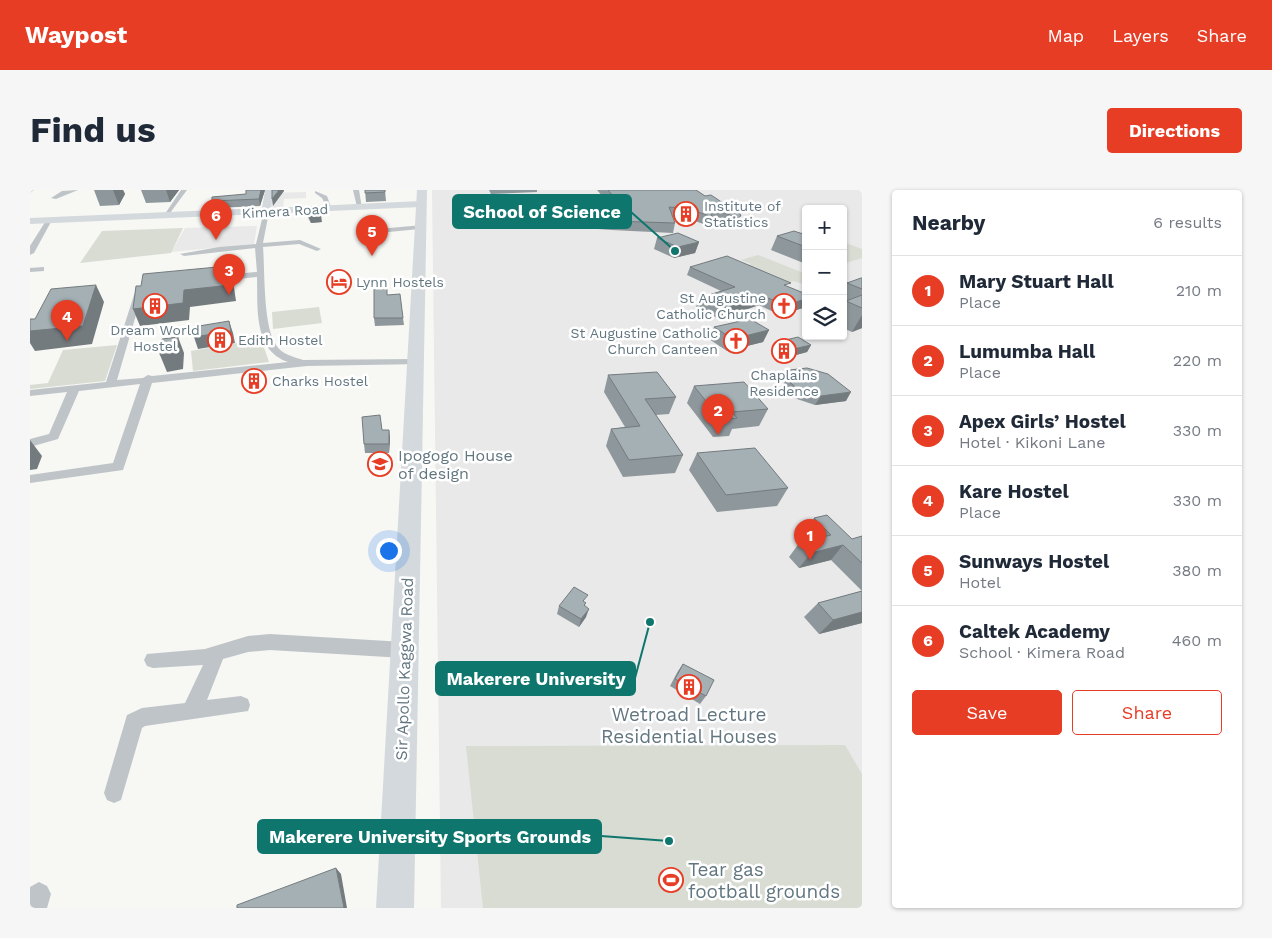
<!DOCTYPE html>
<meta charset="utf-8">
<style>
:root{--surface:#fff;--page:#f6f6f7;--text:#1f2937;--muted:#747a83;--line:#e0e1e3;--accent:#e73d25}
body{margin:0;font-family:"Work Sans",sans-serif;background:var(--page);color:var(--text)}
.controls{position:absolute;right:15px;top:15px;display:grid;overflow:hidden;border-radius:5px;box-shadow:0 1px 4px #0004}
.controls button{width:45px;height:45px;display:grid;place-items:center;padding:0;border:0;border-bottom:1px solid var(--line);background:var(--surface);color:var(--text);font:25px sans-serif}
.you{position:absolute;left:358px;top:360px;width:18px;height:18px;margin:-12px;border:4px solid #fff;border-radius:50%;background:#1a73e8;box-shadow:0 0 0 8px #1a73e833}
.badge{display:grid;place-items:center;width:32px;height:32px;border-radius:50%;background:var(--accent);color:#fff;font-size:16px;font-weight:700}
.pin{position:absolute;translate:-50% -41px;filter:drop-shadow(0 1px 2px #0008)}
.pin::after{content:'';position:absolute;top:26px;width:18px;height:15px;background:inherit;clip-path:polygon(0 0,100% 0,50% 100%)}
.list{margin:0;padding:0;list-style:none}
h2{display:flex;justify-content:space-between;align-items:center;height:65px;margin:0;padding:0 20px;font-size:21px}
h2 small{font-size:16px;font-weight:400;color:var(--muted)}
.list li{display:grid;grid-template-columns:32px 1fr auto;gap:15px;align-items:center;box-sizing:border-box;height:70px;padding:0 20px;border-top:1px solid var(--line)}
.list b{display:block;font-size:19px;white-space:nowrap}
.list p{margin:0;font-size:16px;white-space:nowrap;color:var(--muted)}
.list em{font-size:16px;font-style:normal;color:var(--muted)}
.actions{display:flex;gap:10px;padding:15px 20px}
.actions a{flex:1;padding:11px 0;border:1px solid var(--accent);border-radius:5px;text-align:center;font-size:18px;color:var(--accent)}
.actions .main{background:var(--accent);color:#fff}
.icon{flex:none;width:28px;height:28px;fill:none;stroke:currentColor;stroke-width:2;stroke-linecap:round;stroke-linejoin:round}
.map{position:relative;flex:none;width:832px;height:718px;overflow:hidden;border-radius:5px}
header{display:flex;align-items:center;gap:30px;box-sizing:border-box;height:70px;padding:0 25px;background:var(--accent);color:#fff}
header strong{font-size:24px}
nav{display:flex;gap:28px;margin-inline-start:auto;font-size:18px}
.intro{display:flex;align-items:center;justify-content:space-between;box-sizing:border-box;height:120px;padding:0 30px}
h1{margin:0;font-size:35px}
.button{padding:12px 22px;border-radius:5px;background:var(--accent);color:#fff;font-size:18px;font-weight:700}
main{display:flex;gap:30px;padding:0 30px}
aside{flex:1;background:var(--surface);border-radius:5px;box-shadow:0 1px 4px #0004}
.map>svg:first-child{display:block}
.built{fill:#e8e9e8;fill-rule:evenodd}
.green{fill:#d8dcd3}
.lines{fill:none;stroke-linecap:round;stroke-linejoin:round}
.street{fill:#bec4c7;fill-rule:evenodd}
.secondary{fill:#d3d9dc;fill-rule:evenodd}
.primary{fill:#d3d9dc;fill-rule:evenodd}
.wall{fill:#8e979b}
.shaded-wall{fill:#747b7e}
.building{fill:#a5b0b4;stroke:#747b7e}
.labels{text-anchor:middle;stroke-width:5;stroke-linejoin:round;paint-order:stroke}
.far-poi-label{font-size:14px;fill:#627680;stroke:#fff;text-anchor:start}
.far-street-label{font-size:14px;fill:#627680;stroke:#fff}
.poi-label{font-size:16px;fill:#627680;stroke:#fff;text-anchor:start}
.street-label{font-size:16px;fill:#627680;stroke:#fff}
.near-poi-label{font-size:19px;fill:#627680;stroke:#fff}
.leader{fill:none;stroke:#0f766e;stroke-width:2}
.callout-dot{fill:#0f766e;stroke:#fff;stroke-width:2}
.callout{fill:#0f766e;stroke:#0f766e;stroke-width:2}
.callout-label{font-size:18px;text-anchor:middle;font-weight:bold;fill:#fff}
</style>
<header>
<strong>Waypost</strong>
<nav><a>Map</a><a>Layers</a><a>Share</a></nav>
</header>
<div class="intro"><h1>Find us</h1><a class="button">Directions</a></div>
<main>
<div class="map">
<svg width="832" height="718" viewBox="0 0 832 718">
<rect width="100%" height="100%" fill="#f7f7f4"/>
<path class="built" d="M402,0H832V718H411ZM776,19H813V146H776Z
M276,2V8L254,9L253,21L241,22V3Z
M227,36L224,54L141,62L155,38Z"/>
<path class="green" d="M153,38L141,63L50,73L72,41Z
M813,52L832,59V68L813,74Z
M728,65L776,84V95L763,91L745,97L704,79L721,74L711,70Z
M289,117L292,133L243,139L242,122Z
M231,149L239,172L163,181L161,161Z
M87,155L75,191L0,199V195L18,193L33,160Z
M815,555L832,584V718H453L436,556Z"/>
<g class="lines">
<path class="street" d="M0,0H4L0,3Z
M48,0L26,9L21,8L32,1Z
M151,0H157L137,27H133Z
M323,0H329L332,18L327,17Z
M285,1L297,6L302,20H298L292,8L285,3Z
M234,21L239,22L233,53L270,50L291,59L287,61L269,54L233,57C235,82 233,136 246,155C251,164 264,167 273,170L387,169L392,172L391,174L277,176L122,193L93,280L0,293V285L83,273L110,194L49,201L28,249L0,257V249L19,244L37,202L0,206V200L76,192L106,99L113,101L87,190L113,188L118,185L122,186L258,172C223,160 228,117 227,87L182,92L178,89L182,86L227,82L225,58L154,66L150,64L189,57L226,54Z
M17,29L22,30L4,63L0,65V56Z
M393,35L390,39L337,44L333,42L337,40Z
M14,77V81L0,82V78Z
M240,444L374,452L380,455L383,460L380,465L374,468L240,460L218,462L193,469L177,510L211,506L218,509L220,515L218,521L115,536L112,538L91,610L84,613L77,610L74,603L97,525L112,518L155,513L173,475L123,478L117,476L114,470L117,464L175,459L218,446Z
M9,692L17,696L21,704L17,718H0V697Z"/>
<path class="secondary" d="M235,0H243L241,18L391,11L396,14L391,17L0,34V28L232,18Z"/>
<path class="primary" d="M387,0H397L384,718H346Z"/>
</g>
<path class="wall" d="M64,0H93L95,4L89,15L70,16Z
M111,0H149L140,12L116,13Z
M216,0H235L230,16L184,18L182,11L216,4Z
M335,0H355L356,11L336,12Z
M456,0H507V2L461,4L459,0Z
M567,0H666L675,6L711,25L706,38L681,29L679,36L665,31V29L643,27L645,33L643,43L581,40L568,39L566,25L568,15L573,16L574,8Z
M275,17L292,32L281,33L276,24Z
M776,45V74L741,60L747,46Z
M627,48L669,52L665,63L644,68L624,59Z
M660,77L759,97L776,104V117L750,125L729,115L689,129L666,117L669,108L691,101L657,85Z
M832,88V138L822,142L813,138V99L817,93Z
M358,105L373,128L374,135L345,136L344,128Z
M684,137L739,140L733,152L697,161L679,149Z
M747,152L781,155L777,162L755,168L743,160Z
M760,180L816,211L785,215L764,208L752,198Z
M578,185L646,207L639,224L626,225L653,265L645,283L593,287L576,256L581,239L595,237L574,202Z
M664,196L738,219L729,236L702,239L699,246L683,247L657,213Z
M352,240H359L360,249L359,263H335L334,254Z
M667,263L758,298L747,316L687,322L659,280Z
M784,328L822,349L832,346V401L801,370L769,378L759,367L770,352L779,350L772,343Z
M832,401V433L789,444L774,427L788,413Z
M555,412V416L556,427L549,437L527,424L529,416Z
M653,474L676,506L670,514L640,496L648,481Z"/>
<path class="shaded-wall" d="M83,0H93L95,4L89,15Z
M136,0H149L140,12Z
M231,0H235L230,16L229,9Z
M249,0H254V1L243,16L242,9Z
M291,25L292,32L281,33L279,27Z
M669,52L665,63L644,68L648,57Z
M198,76L203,91L206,111L160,117L159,130L110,136L103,119L154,100Z
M66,95L74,112L62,154L5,161L0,153V141Z
M733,106L729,115L689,129L692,119Z
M776,109V117L750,125L755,115Z
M832,125V138L822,142Z
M199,131L203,143L205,153L168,159L164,147Z
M739,140L733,152L697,161L703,149Z
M148,147L154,163L153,179L137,182L130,165Z
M781,155L777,162L755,168L759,160Z
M821,202L816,211L785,215L791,206Z
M359,240L360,249L359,263Z
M0,250L12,266L7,279L0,280Z
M813,355L801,370L769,378L781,363Z
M559,419L556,427L549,437L551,429Z
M832,422V433L789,444L803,430Z
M306,678L311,684L317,718H314Z"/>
<path class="building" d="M216,0H231L229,9L182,11V7L216,4Z
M242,0H249L242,9Z
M335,0H355V2L335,3Z
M578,0H666L675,6L681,5L711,25L709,28L679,18L682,27L668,22V19L639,17L645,33L583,31L570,29L568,15L585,16L574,7H584Z
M275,17H287L291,25L279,27Z
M764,41L776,45V57L747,46Z
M648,43L669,52L648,57L627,48Z
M697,66L761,93L754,95L776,104V109L755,115L733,106L692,119L669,108L705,97L660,77Z
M198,76L201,95L154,100L153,113L103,119L106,96H111L113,84Z
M831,88H832V99L817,93Z
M66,95L53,136L0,141V129H5L21,99Z
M344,95H357V105L370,104L373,128H344Z
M832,105V118L816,111Z
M720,129L739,140L703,149L684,137Z
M199,131L201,141L164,147L163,137Z
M148,147L146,163L130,165L132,149Z
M768,147L781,155L759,160L747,152Z
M777,178L798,184L821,202L791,206L769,200L756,189L760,180Z
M627,182L646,207L615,209L653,265L599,270L581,239L610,236L578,185Z
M714,192L738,219L702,222L707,228L691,230L664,196Z
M350,225L352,240H359V254H334L332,227Z
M725,258L758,298L696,305L667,263Z
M797,325L822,349L832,346V373L813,355L781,363L770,352L801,345L784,328Z
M544,397L558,405L553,411L556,413L554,415L559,419L551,429L529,416Z
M832,401V422L803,430L788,413Z
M653,474L684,490L676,506L645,489Z
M306,678L314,718H207V715Z"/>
<defs>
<symbol id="building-ring" viewBox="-11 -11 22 22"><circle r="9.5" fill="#fff" stroke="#e73d25" stroke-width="1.5"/><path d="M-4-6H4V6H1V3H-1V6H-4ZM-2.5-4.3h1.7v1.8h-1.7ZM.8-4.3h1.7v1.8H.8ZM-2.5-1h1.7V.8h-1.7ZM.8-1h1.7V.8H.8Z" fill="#e73d25"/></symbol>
<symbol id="hotel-ring" viewBox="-11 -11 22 22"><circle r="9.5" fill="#fff" stroke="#e73d25" stroke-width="1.5"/><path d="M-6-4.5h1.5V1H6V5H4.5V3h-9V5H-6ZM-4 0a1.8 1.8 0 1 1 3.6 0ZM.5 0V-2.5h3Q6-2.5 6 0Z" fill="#e73d25"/></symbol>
<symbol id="church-ring" viewBox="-11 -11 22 22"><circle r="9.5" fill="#fff" stroke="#e73d25" stroke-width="1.5"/><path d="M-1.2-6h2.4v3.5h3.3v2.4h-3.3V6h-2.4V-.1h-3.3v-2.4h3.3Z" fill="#e73d25"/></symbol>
<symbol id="university-ring" viewBox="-11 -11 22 22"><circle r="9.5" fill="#fff" stroke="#e73d25" stroke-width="1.5"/><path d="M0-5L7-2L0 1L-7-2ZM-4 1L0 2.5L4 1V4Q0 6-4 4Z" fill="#e73d25"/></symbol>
<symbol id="stadium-ring" viewBox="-11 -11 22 22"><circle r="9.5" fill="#fff" stroke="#e73d25" stroke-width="1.5"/><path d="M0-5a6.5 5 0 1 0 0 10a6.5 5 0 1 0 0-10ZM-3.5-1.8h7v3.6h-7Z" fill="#e73d25"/></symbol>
</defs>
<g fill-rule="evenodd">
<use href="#building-ring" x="642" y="10" width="28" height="28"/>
<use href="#hotel-ring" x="295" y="78" width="28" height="28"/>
<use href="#building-ring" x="111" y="102" width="28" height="28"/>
<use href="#church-ring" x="740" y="102" width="28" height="28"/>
<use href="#building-ring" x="176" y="136" width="28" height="28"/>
<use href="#church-ring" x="692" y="137" width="28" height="28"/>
<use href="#building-ring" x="740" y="147" width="28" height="28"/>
<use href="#building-ring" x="210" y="177" width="28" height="28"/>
<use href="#university-ring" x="336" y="260" width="28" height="28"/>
<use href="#building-ring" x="645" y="483" width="28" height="28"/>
<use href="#stadium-ring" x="627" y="676" width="28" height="28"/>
</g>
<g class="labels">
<g class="far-poi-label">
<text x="674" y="21">Institute of<tspan x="674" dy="16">Statistics</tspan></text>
<text x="326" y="97">Lynn Hostels</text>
<text x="736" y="113" text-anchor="end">St Augustine<tspan x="736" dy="16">Catholic Church</tspan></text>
<text x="125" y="145" text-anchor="middle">Dream World<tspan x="125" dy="16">Hostel</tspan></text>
<text x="688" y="148" text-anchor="end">St Augustine Catholic<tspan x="688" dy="16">Church Canteen</tspan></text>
<text x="208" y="155">Edith Hostel</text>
<text x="754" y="190" text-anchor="middle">Chaplains<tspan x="754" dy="16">Residence</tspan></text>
<text x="242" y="196">Charks Hostel</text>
</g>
<g class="far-street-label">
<text transform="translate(255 21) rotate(-3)" y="5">Kimera Road</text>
</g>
<g class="poi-label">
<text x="368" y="271">Ipogogo House<tspan x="368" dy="18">of design</tspan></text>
</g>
<g class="street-label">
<text transform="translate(374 479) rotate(-88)" y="6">Sir Apollo Kaggwa Road</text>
</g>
<g class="near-poi-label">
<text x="659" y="531">Wetroad Lecture<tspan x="659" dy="22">Residential Houses</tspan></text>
<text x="658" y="686" text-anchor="start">Tear gas<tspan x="658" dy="22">football grounds</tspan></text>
</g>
</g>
<path class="leader" d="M645 61L601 22M620 432L605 488M639 651L571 646"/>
<g class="callout-dot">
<circle cx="645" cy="61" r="5"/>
<circle cx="620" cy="432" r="5"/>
<circle cx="639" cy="651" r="5"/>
</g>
<g class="callout">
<rect x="423" y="5" width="178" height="33" rx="5"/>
<rect x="406" y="472" width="199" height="33" rx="5"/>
<rect x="228" y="630" width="343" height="33" rx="5"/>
</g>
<g class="callout-label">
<text x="512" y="28">School of Science</text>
<text x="506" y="495">Makerere University</text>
<text x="400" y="653">Makerere University Sports Grounds</text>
</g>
</svg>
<div class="controls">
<button>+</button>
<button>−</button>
<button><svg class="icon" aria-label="layers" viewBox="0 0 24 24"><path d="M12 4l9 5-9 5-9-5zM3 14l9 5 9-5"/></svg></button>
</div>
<div class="you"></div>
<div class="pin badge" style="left:780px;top:370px">1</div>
<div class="pin badge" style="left:688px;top:245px">2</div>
<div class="pin badge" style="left:199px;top:105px">3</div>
<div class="pin badge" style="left:37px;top:151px">4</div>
<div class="pin badge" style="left:342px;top:66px">5</div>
<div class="pin badge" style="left:186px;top:50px">6</div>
</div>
<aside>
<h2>Nearby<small>6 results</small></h2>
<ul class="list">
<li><span class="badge">1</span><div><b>Mary Stuart Hall</b><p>Place</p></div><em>210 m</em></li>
<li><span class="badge">2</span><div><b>Lumumba Hall</b><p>Place</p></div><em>220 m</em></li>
<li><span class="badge">3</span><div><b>Apex Girls’ Hostel</b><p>Hotel · Kikoni Lane</p></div><em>330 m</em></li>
<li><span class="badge">4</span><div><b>Kare Hostel</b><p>Place</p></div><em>330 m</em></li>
<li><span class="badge">5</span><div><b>Sunways Hostel</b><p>Hotel</p></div><em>380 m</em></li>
<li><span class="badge">6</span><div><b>Caltek Academy</b><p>School · Kimera Road</p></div><em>460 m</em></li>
</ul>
<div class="actions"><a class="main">Save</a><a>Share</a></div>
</aside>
</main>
